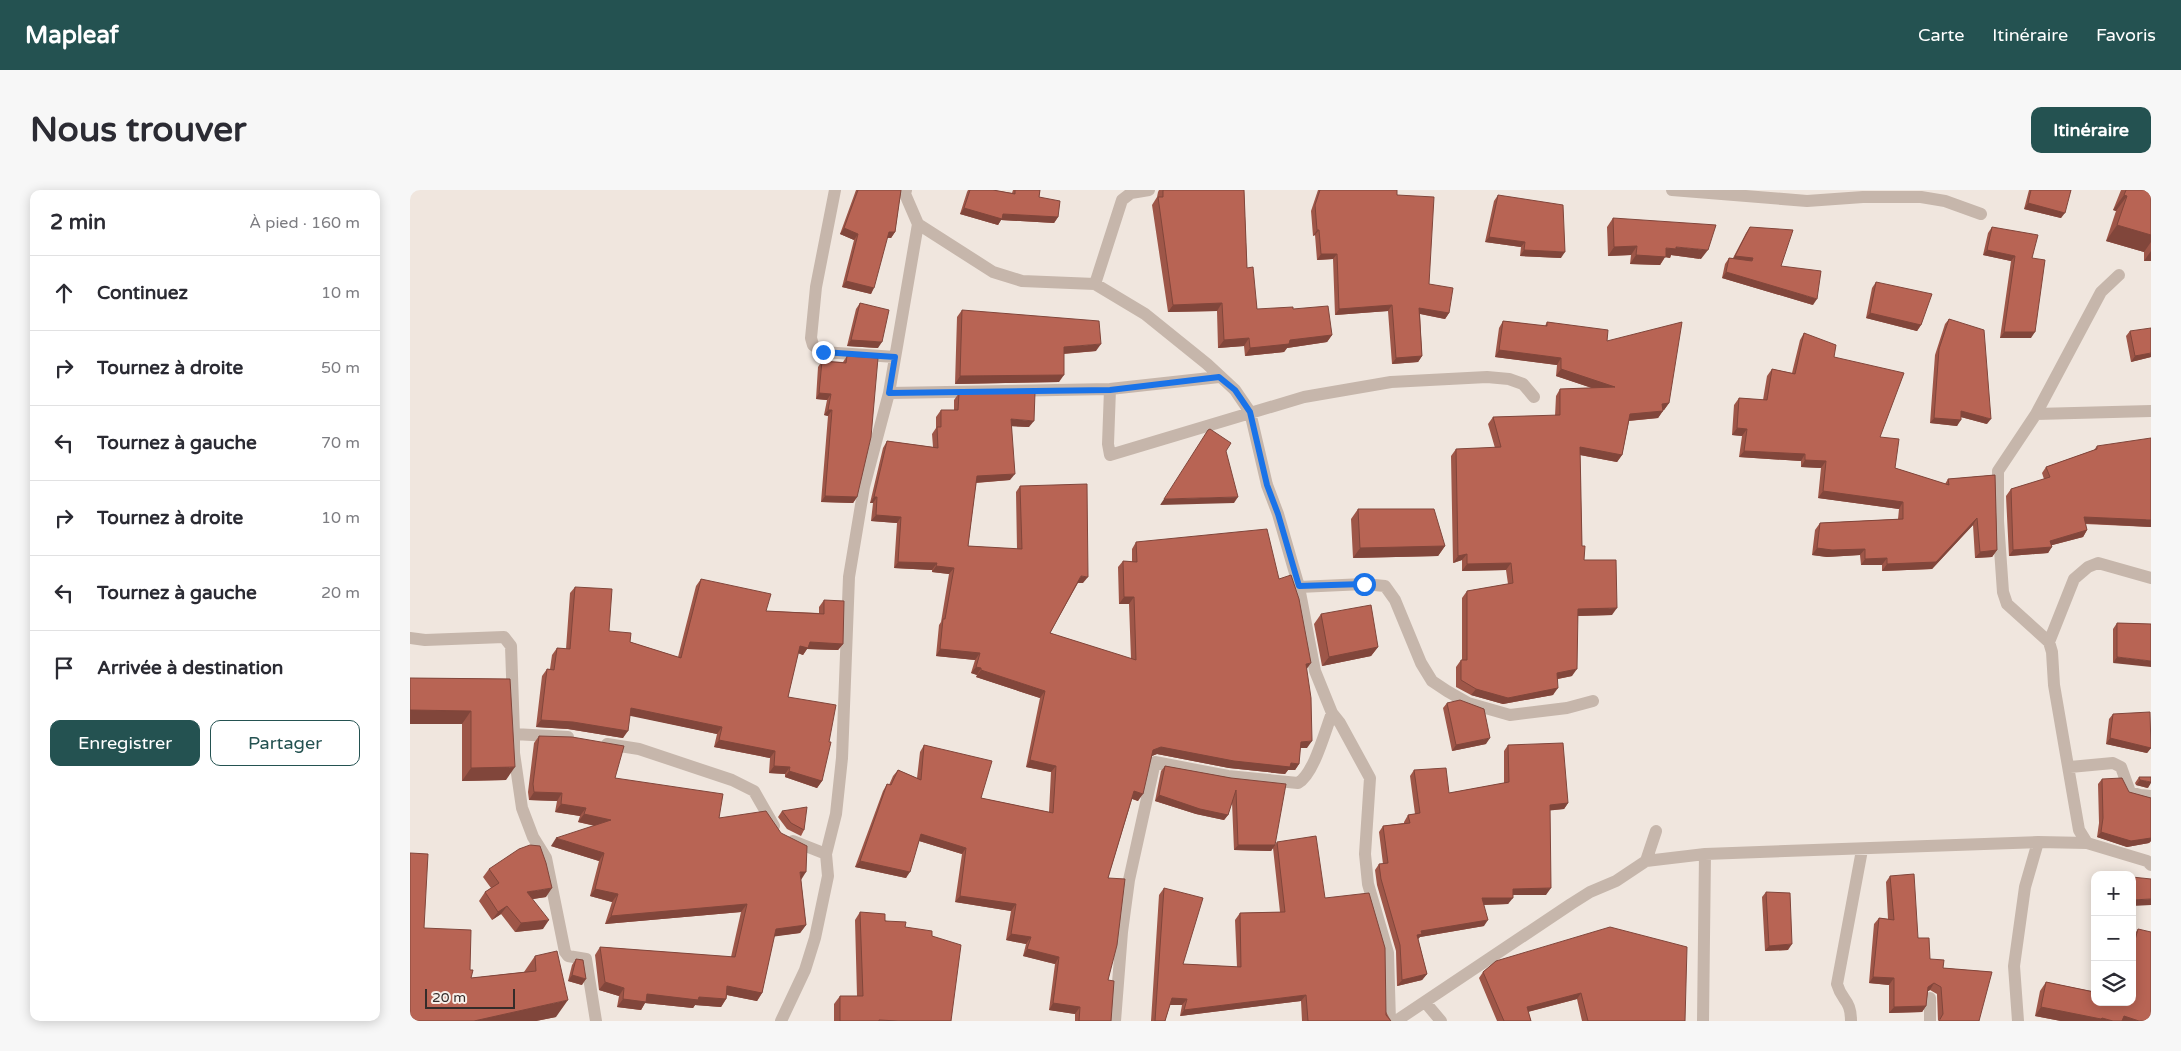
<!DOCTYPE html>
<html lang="fr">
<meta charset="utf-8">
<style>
:root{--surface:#fff;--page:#f7f7f7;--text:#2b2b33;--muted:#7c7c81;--line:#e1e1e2;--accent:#245251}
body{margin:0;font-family:"Varela Round",sans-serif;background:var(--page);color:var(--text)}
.controls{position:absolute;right:15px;bottom:15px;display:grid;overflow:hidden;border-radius:10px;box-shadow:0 2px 12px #0003}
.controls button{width:45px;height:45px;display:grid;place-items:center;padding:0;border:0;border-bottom:1px solid var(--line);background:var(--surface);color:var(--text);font:25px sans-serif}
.scale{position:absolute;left:15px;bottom:12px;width:90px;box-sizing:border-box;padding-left:5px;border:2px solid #352c2a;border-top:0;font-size:14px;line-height:18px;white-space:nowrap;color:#352c2a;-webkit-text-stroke:4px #f8f0ea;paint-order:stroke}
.stop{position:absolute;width:15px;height:15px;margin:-11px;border:4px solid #1a73e8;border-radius:50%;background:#fff}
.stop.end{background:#1a73e8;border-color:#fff;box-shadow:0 1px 5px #0008}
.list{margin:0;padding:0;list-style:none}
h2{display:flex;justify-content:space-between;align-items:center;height:65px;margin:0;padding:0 20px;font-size:21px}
h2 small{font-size:16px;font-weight:400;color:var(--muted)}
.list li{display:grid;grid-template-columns:32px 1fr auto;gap:15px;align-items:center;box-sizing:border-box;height:75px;padding:0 20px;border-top:1px solid var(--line)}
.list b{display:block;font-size:19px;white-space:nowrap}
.list em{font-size:16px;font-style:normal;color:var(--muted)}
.actions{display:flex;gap:10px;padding:15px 20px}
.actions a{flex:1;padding:11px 0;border:1px solid var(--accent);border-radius:10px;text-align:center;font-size:18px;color:var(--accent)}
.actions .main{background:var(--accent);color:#fff}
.icon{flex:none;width:28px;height:28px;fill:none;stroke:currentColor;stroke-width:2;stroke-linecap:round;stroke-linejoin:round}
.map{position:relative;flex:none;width:1741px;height:831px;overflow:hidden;border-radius:10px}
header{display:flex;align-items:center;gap:30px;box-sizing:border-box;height:70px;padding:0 25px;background:var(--accent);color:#fff}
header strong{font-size:24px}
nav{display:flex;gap:28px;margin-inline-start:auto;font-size:18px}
.intro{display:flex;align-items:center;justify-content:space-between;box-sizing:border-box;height:120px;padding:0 30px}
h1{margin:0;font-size:35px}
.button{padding:12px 22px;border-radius:10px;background:var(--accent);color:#fff;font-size:18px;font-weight:700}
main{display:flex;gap:30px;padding:0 30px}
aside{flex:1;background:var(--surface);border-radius:10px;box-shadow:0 2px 12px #0003}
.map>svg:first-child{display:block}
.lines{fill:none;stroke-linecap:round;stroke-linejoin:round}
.street{stroke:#c6b6ab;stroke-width:12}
.wall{fill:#9e5648}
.shaded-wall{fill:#81463b}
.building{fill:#b86454;stroke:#81463b}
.route{stroke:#1a73e8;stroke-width:6}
</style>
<header>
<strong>Mapleaf</strong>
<nav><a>Carte</a><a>Itinéraire</a><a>Favoris</a></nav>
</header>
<div class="intro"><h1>Nous trouver</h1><a class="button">Itinéraire</a></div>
<main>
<aside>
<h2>2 min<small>À pied · 160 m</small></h2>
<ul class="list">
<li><svg class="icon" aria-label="ahead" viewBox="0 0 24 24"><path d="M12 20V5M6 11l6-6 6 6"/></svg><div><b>Continuez</b></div><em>10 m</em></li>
<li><svg class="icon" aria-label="right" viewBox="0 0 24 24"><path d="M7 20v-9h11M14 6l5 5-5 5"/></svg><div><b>Tournez à droite</b></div><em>50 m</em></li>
<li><svg class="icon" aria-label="left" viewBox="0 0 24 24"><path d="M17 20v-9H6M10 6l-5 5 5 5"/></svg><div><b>Tournez à gauche</b></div><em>70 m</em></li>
<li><svg class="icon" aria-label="right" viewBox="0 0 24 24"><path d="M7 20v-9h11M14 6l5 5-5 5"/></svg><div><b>Tournez à droite</b></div><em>10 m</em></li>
<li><svg class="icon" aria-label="left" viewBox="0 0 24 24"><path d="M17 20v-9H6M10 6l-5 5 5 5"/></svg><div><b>Tournez à gauche</b></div><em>20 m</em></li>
<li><svg class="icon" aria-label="arrive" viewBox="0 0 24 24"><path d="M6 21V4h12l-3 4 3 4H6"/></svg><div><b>Arrivée à destination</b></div></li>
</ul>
<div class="actions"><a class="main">Enregistrer</a><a>Partager</a></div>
</aside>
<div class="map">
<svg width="1741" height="831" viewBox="0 0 1741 831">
<rect width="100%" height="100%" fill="#f0e6de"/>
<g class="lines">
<path class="street" d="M425,0L406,97L401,148L403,155L413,162L485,167
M1262,0L1397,11L1453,7H1511L1535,11L1571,24
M508,34L583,82L612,91L685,94L735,124L797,174L825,200L840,222L857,295L868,324L889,397L954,394L975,396L985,410L1011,473L1022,491L1037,501L1058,513L1100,525L1157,518L1183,511
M1709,85L1691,102L1626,224L1588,281V331L1593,402L1597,414L1639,452L1642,462L1644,495L1669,640L1677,653L1737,671L1741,675
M685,94L712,10L721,3L739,0
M700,199L698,254L700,265L894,207L981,192L1077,187L1099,189L1113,194L1124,207
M479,203L700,199L809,187
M1626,224L1741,221
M889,397L905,481L922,523L930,533L960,588L955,664L958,694L978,763L980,831
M0,448L15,450L94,447L101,456L104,544L158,547
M1639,452L1664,389L1678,377L1688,373L1741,388
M104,544V563L112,618L123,647L136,668L155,762L158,766L176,769L186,831
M197,554L229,559L322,590L344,601L364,636
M1660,577L1703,573L1711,577L1720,602L1730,605L1741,606
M383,651L416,664
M1236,671L1295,664L1628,652L1677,653
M1015,812L1031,831
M371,831L395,780L405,748L418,686L416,664L426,624L432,568L439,387L454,297L479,203L508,34L495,4L496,0
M705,831L712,742L719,690L745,572L818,586L888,593C904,584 915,541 922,523
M986,831L1161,714L1180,702L1206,691L1236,671L1246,641
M1293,831L1295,664
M1441,831C1441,809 1432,812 1427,794L1452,660
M1520,831V808
M1608,831L1604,776L1615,697L1628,652"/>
</g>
<path class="wall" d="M446,0H491L485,42L481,48H477L461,104L432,97L444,50L430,44Z
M558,0H583L602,3L603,0H630L629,7L648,27L644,33L591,30L588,35L550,24L557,2Z
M749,0H834L837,78L847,119H883L922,145L917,152L877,158L874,162L835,166L834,156L808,158L807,121L758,122L742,15L747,7L748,2Z
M908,0H987V5L1019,94L1039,123L1035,129L1010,124L1012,166L1008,172L982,174L978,121L925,125L923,69L907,70L905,45L903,46L901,21Z
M1619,0H1661L1651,28L1614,19Z
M1711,0H1741V71H1734V62L1696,51L1706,21L1703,20Z
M1088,5L1151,68L1110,66L1111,57L1075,52L1084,11Z
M1203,28L1291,69L1261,65L1260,68L1255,67L1250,75L1220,74L1221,65L1198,66L1197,37Z
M1340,37L1371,76L1403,115L1312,88L1315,74L1319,68H1323L1336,43Z
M1582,37L1622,68L1621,148H1590L1601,71L1573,65L1578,43Z
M1466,92L1511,135L1507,141L1456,128L1462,98Z
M450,113L468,158L437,156L446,119Z
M552,120L686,161L654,164L649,192L545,194L547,127Z
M1539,129L1577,234L1551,227L1547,236L1520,233L1525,165L1535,134Z
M1093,131L1135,136L1137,132L1197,151L1259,213L1254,220H1253L1248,228L1219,231L1212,265L1207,272L1170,265L1172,356L1174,370L1202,425L1168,426L1162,486L1148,489L1143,505L1093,514L1061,505L1046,497V477L1051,470H1052V408L1057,401L1098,394L1096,380L1052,381V370L1043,373L1041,266L1046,259L1085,258L1078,234L1083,227L1145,226L1146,206L1150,199L1182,198L1146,186L1147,175L1085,167L1089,138Z
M1720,141L1741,167L1721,172L1716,146Z
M1394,143L1424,167L1470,247L1485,278L1535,294L1538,289L1585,285L1587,360L1582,367L1565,368L1563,335L1522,379L1472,381V375H1451L1450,365L1417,367L1402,365L1405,340L1410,333L1488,329L1489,319L1408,308L1411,278L1391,277V271L1329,267L1332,246L1322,245L1324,215L1329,208L1353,210L1357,186L1362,179L1382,183L1390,150Z
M437,166L447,307L443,313L411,312L418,226L414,225L417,210L406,209L408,177L412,171L433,172Z
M549,203L619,237L602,236L600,290L566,293L558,356L607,359L606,302L610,296L673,393H668L640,443L721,469L719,414H709L708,377L713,371L722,372V359L726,352L869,389L897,479V558H890L889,574L885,580H878L875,584L819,578L747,564L742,566L728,611L722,609L698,688V790L701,831H665V824L639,820L645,774L613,766L616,754L596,750L601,721L545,712L552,664L509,651L496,688L445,677L473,601L477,594L479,595L483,586L488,580L507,588L510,562L514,555L571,608L639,622L641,582L616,577L630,508L566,487L567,485L561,483L565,470L526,466L529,435L531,432L539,384L522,382V380L484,378L487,333L461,331L463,313H460L473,258L477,251L523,257L522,244L526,238V227L531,220H544V210Z
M1687,256L1741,337L1675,334L1677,340L1673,347L1642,355L1638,363L1599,366L1596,306L1601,299L1634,289L1632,283L1636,277L1684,260Z
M948,319L1035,356L1028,366L943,368L941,329Z
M291,389L356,421L409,423V417L414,410L433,454L428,460L397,459L393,465L388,463L378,507L412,591L407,598L375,587V584L359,583L360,568L304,557L307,544L220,525L213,548L158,539L126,537L132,486L137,479H140L142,465L147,458L156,459L160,403L165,397L199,441L220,452L268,467L286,396Z
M911,424L968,457L961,466L912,476L904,434Z
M1707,433L1741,434L1703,473V439Z
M0,488L100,489L96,590L52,591V534H0Z
M1037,513L1076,554L1042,561L1033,518Z
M1703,524L1741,558L1737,563L1696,554L1699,529Z
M129,546L205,588L309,628L391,690L396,735L390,743L364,746L352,803L347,811L317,805L316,809L311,817L285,815L283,818L235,813L231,820L207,817L209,806L189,800L185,765L190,757L321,767L331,722L195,734L202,712L180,706L189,671L141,656L185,636L168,632L170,626L145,622L147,611L119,610L118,602L124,553Z
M1098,555L1158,613L1154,619L1140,620L1136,705H1103L1098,714L1074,715V736L1010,747L1008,749L1017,784L1012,790L987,796L986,761L967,695L965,680L969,674H973L969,642L973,636L994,633V632L998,625L1005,624L1000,586L1004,580L1039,603L1094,593V561Z
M755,576L821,588L865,655L867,652L915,708L981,831H892L891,811L770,826L772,815H760L755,831H741L749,705L754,698L773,774L827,777L825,730L830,723L870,722L863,658L861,661L824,660L822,612L818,625L814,630L786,624L745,611L751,581Z
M1729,587L1738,598L1726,595L1725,593Z
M1692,589L1719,602L1741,608V651L1739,653L1717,657L1687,647L1689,633L1688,594Z
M372,621L394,640L391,646L377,639L368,627Z
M79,679L136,707L122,709L133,739L105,742L91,724L82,730L69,711L75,702L81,698L73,687Z
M1480,686L1508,748L1520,769L1533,778L1582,782L1528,831L1527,804L1520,800L1518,801L1516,816L1512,822L1479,823V795L1459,793L1464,734L1469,728L1478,729L1476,692Z
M1356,702L1378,760L1355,761L1352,707Z
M450,722L522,746L541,831H424V814L430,806H447L445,730Z
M14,738L60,780L61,788L114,782L125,766L146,827L126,831H0Z
M1728,739L1741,831H1651L1625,826L1630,801L1636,792L1681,801L1682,797L1685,793V812H1722V748Z
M166,769L172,795L158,791L162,775Z
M1086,771L1275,831H1172L1167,809L1118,822L1121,831H1087L1069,788L1073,782Z"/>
<path class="shaded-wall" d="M1714,5L1717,6L1706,21L1703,20Z
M1618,13L1655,23L1651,28L1614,19Z
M554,18L593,24L648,27L644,33L591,30L588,35L550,24Z
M1707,35L1741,45V52L1734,62L1696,51Z
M434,38L448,44L444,50L430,44Z
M907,40H909L905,45L903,46Z
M479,42H485L481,48L475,47Z
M1079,47L1115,52L1111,57L1075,52Z
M1227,56L1221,65L1198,66L1204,57Z
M1266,57L1298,60L1291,69L1261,65L1260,68L1255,67L1250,75L1220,74L1226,65Z
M1114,60L1155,62L1151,68L1110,66Z
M1577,60L1605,66L1601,71L1573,65Z
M1741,61V71H1734Z
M911,64H927L923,69L907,70Z
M1325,66L1343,68L1339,74L1321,72Z
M1316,82L1407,109L1403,115L1312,88Z
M436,91L464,98L461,104L432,97Z
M812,113L807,121L758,122L763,115Z
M982,115L978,121L925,125L929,119Z
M1009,118L1039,123L1035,129L1006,123Z
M1460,123L1511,135L1507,141L1456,128Z
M1594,142H1625L1621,148H1590Z
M922,145L917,152L877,158L874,162L835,166L840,158L880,150Z
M839,148L834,156L808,158L814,150Z
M441,150L472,152L468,158L437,156Z
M691,154L686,161L649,164L654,157Z
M1089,160L1151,168L1147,175L1085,167Z
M1741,163V167L1721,172L1725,166Z
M1012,166L1008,172L982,174L986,168Z
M1151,179L1205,197L1200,204L1146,186Z
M654,185L649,192L545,194L550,186Z
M409,203L421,204L417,210L406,209Z
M1259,213L1254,220H1247L1252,214Z
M418,220H422L418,226L414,225Z
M1253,221L1248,228L1216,231L1220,224Z
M1551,221L1581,229L1577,234L1547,226Z
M1524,228L1551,230L1547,236L1520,233Z
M601,229L624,231L619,237L597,236Z
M1327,238L1337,239L1332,246L1322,245Z
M1170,257L1212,265L1207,272L1165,264Z
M1334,261L1395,264L1391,271L1329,267Z
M1395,270L1416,271L1411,278L1391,277Z
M605,284L600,290L562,293L567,286Z
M1413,301L1493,312L1489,319L1408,308Z
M415,306L447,307L443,313L411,312Z
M464,307H467L463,313H460Z
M828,307L824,313L750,315L754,309Z
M466,325L491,327L487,333L461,331Z
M1674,327L1741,330V337L1669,333Z
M1567,328L1563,335L1522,379L1472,381L1477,374Z
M1677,340L1673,347L1635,357L1640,351Z
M1035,356L1028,366L943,368L950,358Z
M1642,357L1638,363L1599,366L1603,360Z
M1407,358L1455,359L1450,365L1417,367L1402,365Z
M1587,360L1582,367L1565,368L1570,362Z
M1057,364L1052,370L1043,373L1048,366Z
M1477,368L1472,375H1451L1455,369Z
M488,372L527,373L522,380L484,378Z
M1101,373L1096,380L1052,381L1057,374Z
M526,376L544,378L539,384L522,382Z
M671,386L678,387L673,393H667Z
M714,407H724L719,414H709Z
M1207,418L1202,425L1163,426L1168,419Z
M400,452L433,454L428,460L397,459L393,465L385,462L390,456Z
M968,457L961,466L912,476L919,467Z
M530,459L570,463L565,470L526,466Z
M1707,467L1741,471V477L1703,473Z
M901,473L896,480V474Z
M566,477L571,478L567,485L561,483Z
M1167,479L1162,486L1142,490L1147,483Z
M571,480L635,501L630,508L566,487Z
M1148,498L1143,505L1093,514L1061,505L1066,499Z
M221,518L312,537L307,544L216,525Z
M0,520L61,521L52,534H0Z
M131,530L163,532L218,541L213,548L158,539L126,537Z
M1080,548L1076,554L1042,561L1046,555Z
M1700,548L1741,558L1737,563L1696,554Z
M309,550L365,561L360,568L304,557Z
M902,551L897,558H886L891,552Z
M751,557L881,573L889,574L885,580H878L875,584L819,578L747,564L739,567L743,560Z
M620,570L646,576L641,582L616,577Z
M364,576L380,577L375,584L359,583Z
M105,577L96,590L52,591L61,578Z
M379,581L412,591L407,598L375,587Z
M1730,590L1741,592V593L1738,598L1726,595Z
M724,601L733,604L728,611L720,608Z
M124,602L152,603L147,611L119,610Z
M749,605L818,625L814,630L786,624L745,611Z
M1158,613L1154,619L1135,621L1140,615Z
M151,614L176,618L170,626L145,622Z
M174,624L201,630L196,638L168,632Z
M1691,642L1741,648V651L1739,653L1717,657L1687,647Z
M511,644L556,658L552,664L506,650Z
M146,648L194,663L189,671L141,656Z
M828,655H865L861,661L824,660Z
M450,671L500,682L496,688L445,677Z
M390,682H396L391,690Z
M142,698L136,707L111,711L117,702Z
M1141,698L1136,705H1098L1103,699Z
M185,699L208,704L202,712L180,706Z
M550,706L606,714L601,721L545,712Z
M1072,708H1103L1098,714L1067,715Z
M1741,709V715L1722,716V710Z
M337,714L331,722L195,734L201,726Z
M97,716L91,724L82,730L88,722Z
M139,730L133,739L105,742L111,733Z
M1078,730L1074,736L1010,747L1007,750V745L1011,741Z
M396,735L390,743L361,747L366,739Z
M601,744L621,747L616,754L596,750Z
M1382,754L1378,760L1355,761L1359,756Z
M617,759L649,767L645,774L613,766Z
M1017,784L1012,790L987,796L992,790Z
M162,785L176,789L172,795L158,791Z
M1463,787L1484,788L1479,795L1459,793Z
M195,792L214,798L209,806L189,800Z
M1524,793L1520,800L1513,804L1518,797Z
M317,796L352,803L347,811L312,804Z
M1171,803L1167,809L1113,823L1117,817Z
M237,804L289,807L316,809L311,817L285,815L283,818L235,813L231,820L207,817L213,809Z
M896,805L891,811L770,826L774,820Z
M762,808L777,809L772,815H757Z
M158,810L146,827L126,831H64Z
M643,813L670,817L665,824L639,820Z
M1516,816L1512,822L1479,823L1484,817Z
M1631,817L1692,828L1703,831H1651L1625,826Z
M1714,826L1729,831H1710Z"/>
<path class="building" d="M448,0H491L485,42H479L464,98L436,91L448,44L434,38Z
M560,0H583L605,4V0H630L629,7L650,11L648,27L593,24L592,29L554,18Z
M753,0H834L837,78L843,77L847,119L883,117V119L918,116L922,145L880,150L879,154L840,158L839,148L814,150L812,113L763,115L748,7H753Z
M910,0H987V5L1024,7L1019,94L1043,98L1039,123L1009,118L1012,166L986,168L982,115L929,119L927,64H911L909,40H907L905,15Z
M1621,0H1661L1655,23L1618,13Z
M1716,0H1741V45L1707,35L1717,6L1714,5Z
M1088,5L1153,15L1155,62L1114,60L1115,52L1079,47Z
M1203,28L1306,35L1298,60L1266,57V59L1256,58V67L1226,65L1227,56L1204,57Z
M1340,37L1383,40L1371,76L1411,81L1407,109L1316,82L1319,68L1342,71L1343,68L1325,66Z
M1582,37L1628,45L1622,68L1635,70L1625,142H1594L1605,66L1577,60Z
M1466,92L1522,104L1511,135L1460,123Z
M450,113L479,120L472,152L441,150Z
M552,120L689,131L691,154L654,157V185L550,186Z
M1539,129L1574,140L1581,229L1551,221V230L1524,228L1529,159Z
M1093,131L1137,136V132L1198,140L1197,151L1272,132L1259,213L1252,214L1253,221L1220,224L1212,265L1170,257L1172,356H1175L1174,370H1206L1207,418L1168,419L1167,479L1147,483L1148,498L1098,508L1066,499L1051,490V470H1057V401L1103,393L1101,373L1057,374V364L1048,366L1046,259L1091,257L1083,227L1150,225V199L1205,197L1151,179V168L1089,160Z
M1741,138V163L1725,166L1720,141Z
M1394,143L1426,155L1424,167L1494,183L1470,247L1489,249L1485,278L1539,295L1538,289L1585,285L1587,360L1570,362L1567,328L1526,372L1477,374V368L1455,369V359L1422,360L1407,358L1410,333L1493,329V312L1413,301L1416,271L1395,270V264L1334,261L1337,239L1327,238L1329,208L1357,210L1362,179L1385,184Z
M437,166L468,168L461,247L447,307L415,306L422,220H418L421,204L409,203L412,171L436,173Z
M625,202L624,231L601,229L605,284L567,286L558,356L612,359L610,296L677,294L678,387L671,386L640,443L726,470L724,407H714L713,371L727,372L726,352L857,339L869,389L881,385L889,409L901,473L896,474L901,508L902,551L891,552L889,574L881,573L880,577L824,571L751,557L743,560L733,604L724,601L698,688L715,689L707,755L698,790L704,791L701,831H669L670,817L643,813L649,767L617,759L621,747L601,744L606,714L550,706L556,658L511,644L500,682L450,671L477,594L481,595L488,580L511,590L514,555L582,571L571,608L643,623L646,576L620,570L635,501L571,480V478L566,477L570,463L530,459L533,429H535L544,378L526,376L527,373L488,372L491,327L466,325L467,307H464L477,251L528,258L527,237H531V220H548L549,203Z
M800,239L821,253L816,261L828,307L754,309L798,240Z
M1741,248V330L1674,327L1677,340L1640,351L1642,357L1603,360L1601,299L1640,287L1636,277L1687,259V256Z
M948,319H1024L1035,356L950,358Z
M291,389L361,404L356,421L414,424V410L434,411L433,454L400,452L398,458L390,456L378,507L426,515L419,552H421L412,591L379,581L380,577L364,576L365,561L309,550L312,537L221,518L218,541L163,532L131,530L137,479L144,480L147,458L160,459L165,397L202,399L199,441L221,443L220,452L271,468Z
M961,415L968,457L919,467L911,424Z
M1707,433L1741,434V471L1707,467Z
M0,488L100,489L105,577L61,578V521L0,520Z
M1050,510L1074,519L1080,548L1046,555L1037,513Z
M1740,522L1741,558L1700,548L1703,524Z
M129,546L162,547L214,556L205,588L313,604L309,628L356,621L371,643L397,656L396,682H390L396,735L366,739L352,803L317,796L316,809L289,807L288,810L237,804L236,812L213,809L214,798L195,792L190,757L325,767L337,714L201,726L208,704L185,699L194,663L146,648L201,630L174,624L176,618L151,614L152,603L124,602L123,594Z
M1153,553L1158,613L1140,615L1141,698L1103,699V708H1072L1078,730L1011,741L1012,744L1007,745L1017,784L992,790L990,755L971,689L969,674L978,673L973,636L1000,633L998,625L1010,623L1004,580L1036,578L1039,603L1099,592L1098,555Z
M755,576L821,588L876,594L865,655H828L826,600L818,625L790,619L749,605Z
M1729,587H1741V592L1730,590Z
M1712,588L1719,602L1741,608V648L1721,651L1691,642L1693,628L1692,589Z
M397,617L394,640L381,633L372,621Z
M906,646L915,708L959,703L975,758L976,825L981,831H898L896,805L774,820L777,809L762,808L755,831H745L754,698L793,708L773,774L831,777L830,723L875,722L867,652Z
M120,655L130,656L136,673L142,698L117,702L139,730L111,733L97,716L88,722L75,702L89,693L79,679L109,659Z
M0,663L18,664L14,738L61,740L60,780H63L61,788L126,781L125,766L147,761L158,810L64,831H0Z
M1504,684L1508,748H1519L1520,769L1534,770L1533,778L1582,782L1569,831H1529L1533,824L1531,797L1524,793L1518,797L1516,816L1484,817V788L1463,787L1469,728L1484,730L1480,686Z
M1722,687L1741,689V709L1722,710Z
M1356,702L1380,703L1382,754L1359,756Z
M450,722L475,724V731L496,732L495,737L522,741V746L551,755L541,831H488L469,830V831H430V806H453Z
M1200,737L1277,757L1275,831H1178L1171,803L1117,817L1121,831H1094L1073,782L1086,771Z
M1728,739L1741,742V831H1729L1714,826L1712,831H1703L1692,828L1691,829L1631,817L1636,792L1684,802L1685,799V812H1722V761Z
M166,769L173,770L176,789L162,785Z"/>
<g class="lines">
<path class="route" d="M413,162L485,167L479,203L700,200L809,187L825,200L840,222L857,295L868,324L889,396L954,394"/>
</g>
</svg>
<div class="controls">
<button>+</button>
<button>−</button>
<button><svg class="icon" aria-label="layers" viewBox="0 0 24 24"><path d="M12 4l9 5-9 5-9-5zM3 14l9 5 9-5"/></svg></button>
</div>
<div class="scale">20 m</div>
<div class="stop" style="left:954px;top:394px"></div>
<div class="stop end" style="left:413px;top:162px"></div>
</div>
</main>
